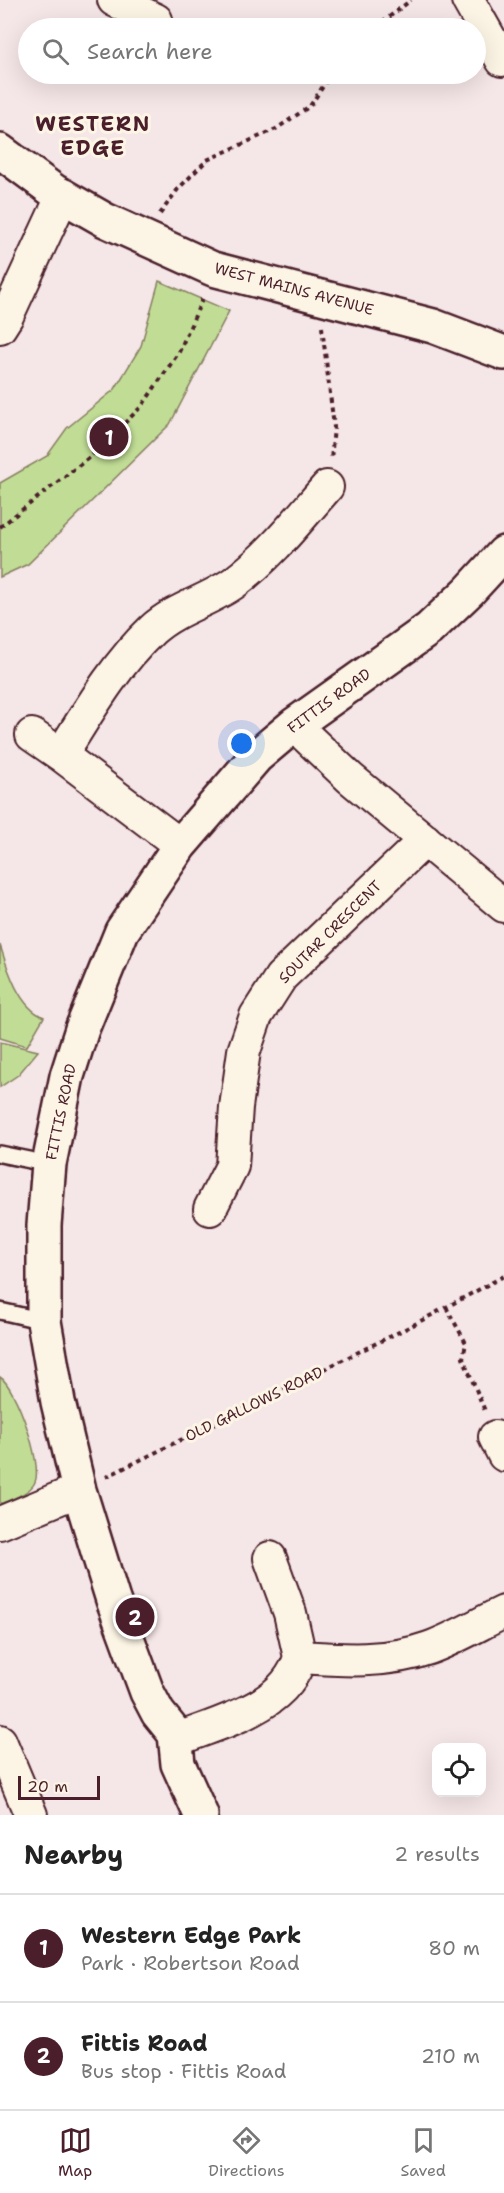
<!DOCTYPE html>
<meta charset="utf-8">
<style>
:root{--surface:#fff;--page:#f2f2f2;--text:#222;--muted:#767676;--line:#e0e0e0;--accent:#4a1f2b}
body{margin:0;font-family:"Shantell Sans",sans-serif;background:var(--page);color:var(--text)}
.controls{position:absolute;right:18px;bottom:18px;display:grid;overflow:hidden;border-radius:12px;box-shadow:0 6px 24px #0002}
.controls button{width:54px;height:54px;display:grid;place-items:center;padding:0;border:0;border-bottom:2px solid var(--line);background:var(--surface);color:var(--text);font:30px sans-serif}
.scale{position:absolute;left:18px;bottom:15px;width:82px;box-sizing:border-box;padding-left:6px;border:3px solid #4a1f2b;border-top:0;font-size:16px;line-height:21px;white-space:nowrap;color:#4a1f2b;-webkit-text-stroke:4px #fcf5e5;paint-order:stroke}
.you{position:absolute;left:242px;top:744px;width:21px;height:21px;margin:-15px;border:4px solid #fff;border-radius:50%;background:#1a73e8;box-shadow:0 0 0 9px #1a73e833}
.badge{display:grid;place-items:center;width:39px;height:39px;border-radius:50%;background:var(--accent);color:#fff;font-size:20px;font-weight:700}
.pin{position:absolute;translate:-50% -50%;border:3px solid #fff;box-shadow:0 2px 6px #0006}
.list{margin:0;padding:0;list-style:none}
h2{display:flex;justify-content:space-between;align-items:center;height:78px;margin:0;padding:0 24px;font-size:26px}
h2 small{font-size:20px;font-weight:400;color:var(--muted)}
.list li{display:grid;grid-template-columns:39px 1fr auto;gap:18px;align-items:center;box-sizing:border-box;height:108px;padding:0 24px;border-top:2px solid var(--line)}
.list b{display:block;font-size:22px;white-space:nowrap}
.list p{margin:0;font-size:20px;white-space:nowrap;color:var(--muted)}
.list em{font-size:20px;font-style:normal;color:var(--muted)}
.icon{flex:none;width:33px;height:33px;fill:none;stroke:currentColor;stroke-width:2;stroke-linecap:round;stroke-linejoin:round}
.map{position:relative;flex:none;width:504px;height:1815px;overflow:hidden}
.search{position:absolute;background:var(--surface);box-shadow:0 6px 24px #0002;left:18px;right:18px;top:18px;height:66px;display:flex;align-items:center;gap:15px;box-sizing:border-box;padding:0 21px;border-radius:33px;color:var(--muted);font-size:22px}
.sheet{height:294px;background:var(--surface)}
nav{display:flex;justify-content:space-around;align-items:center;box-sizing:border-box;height:84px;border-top:2px solid var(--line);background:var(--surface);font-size:16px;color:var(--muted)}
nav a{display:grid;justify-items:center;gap:3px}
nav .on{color:var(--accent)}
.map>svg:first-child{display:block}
.green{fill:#c1dd95;stroke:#867e60;stroke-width:1.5}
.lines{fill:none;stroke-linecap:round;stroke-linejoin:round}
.lane-casing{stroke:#4a1f2b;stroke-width:20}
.street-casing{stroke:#4a1f2b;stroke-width:36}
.secondary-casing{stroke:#4a1f2b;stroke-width:38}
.path{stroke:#4a1f2b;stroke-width:4;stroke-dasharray:4.5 4.5;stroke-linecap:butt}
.lane{stroke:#fcf5e5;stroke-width:15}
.street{stroke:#fcf5e5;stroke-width:32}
.secondary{stroke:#fcf5e5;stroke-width:33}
.labels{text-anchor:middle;stroke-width:6;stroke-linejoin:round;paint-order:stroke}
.street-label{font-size:15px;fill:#4a1f2b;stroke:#fcf5e5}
.district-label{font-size:21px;font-weight:bold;letter-spacing:1.5px;fill:#4a1f2b;stroke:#fcf5e5}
</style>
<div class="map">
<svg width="504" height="1815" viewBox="0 0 504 1815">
<rect width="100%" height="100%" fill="#f5e6e7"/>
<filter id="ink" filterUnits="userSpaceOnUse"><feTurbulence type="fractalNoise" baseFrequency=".0167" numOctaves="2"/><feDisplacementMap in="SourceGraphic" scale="12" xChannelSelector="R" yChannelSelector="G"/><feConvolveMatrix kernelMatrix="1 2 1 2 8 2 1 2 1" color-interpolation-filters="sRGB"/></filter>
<g filter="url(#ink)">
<path class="green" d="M159,281L229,311L170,424L28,564L0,577V483L47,456L67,428L115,389L141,346Z
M0,945C7,968 19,1008 44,1017L27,1046L0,1038Z
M0,1042L38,1051L18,1075L0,1087Z
M0,1377C16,1387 43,1464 35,1482C30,1494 11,1499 0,1504Z"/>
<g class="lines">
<defs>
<path id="lane" d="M0,1154L49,1164
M0,1311L44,1321"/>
<path id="street" d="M114,0L156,20
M468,0L502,60L504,59
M0,327L7,316L63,195
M294,725L350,778L504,906
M32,735L61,755
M180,845L61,755C88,712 115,665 152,630C176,608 209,601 235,582C271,555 298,520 327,487
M210,1209L232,1166L236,1107L244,1051L256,1016L281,977L425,840
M495,1437L504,1455
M0,1523L79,1490
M270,1558L290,1613L300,1657
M176,1740C220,1722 286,1708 300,1657C343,1660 387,1663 429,1648C454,1639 479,1624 504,1612
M0,1741L31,1815"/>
<path id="secondary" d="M0,151L54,191L105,220L213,269L433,326L504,353
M201,1815L178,1764L175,1734L158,1713L147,1692L113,1600L79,1490L58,1402L44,1321V1225L49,1164L67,1076L82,1029L122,931L180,845L256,757L294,725L429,629L469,591L504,553"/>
</defs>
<use href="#lane" class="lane-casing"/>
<use href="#street" class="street-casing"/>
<use href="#secondary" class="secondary-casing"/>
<path class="path" d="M375,28L411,0
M160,214L178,189L207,160L276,129L310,106L331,74
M322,327L334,427L331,460
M0,527L91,456L142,406L179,352L204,295
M446,1307L466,1343L463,1358L485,1411
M106,1477L415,1324L504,1276"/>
<use href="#lane" class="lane"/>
<use href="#street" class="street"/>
<use href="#secondary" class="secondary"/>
</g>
</g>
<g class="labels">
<g class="street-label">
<text transform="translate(294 289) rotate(15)" y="5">WEST MAINS AVENUE</text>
<text transform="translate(329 701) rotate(-36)" y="5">FITTIS ROAD</text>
<text transform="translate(330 932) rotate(-45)" y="5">SOUTAR CRESCENT</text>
<text transform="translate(61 1112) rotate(-78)" y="5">FITTIS ROAD</text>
<text transform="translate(254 1404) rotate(-26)" y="5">OLD GALLOWS ROAD</text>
</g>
<g class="district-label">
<text x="93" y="131">WESTERN<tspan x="93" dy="24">EDGE</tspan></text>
</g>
</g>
</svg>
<div class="controls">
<button><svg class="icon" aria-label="locate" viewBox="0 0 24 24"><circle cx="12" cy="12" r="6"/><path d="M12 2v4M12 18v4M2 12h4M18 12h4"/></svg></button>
</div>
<div class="scale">20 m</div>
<div class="you"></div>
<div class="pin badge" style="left:109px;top:437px">1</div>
<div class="pin badge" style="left:135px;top:1617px">2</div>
<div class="search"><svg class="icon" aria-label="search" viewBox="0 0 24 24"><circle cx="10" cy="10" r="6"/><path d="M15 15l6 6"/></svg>Search here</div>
</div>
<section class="sheet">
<h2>Nearby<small>2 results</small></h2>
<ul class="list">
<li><span class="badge">1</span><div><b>Western Edge Park</b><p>Park · Robertson Road</p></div><em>80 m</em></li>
<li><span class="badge">2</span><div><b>Fittis Road</b><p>Bus stop · Fittis Road</p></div><em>210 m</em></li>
</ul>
</section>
<nav>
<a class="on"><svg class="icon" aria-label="map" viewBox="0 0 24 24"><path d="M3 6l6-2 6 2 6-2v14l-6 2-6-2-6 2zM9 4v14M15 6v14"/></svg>Map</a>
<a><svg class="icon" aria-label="directions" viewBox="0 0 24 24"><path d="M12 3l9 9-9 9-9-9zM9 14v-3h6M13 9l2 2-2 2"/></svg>Directions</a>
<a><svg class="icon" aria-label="saved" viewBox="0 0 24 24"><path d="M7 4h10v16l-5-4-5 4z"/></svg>Saved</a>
</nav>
